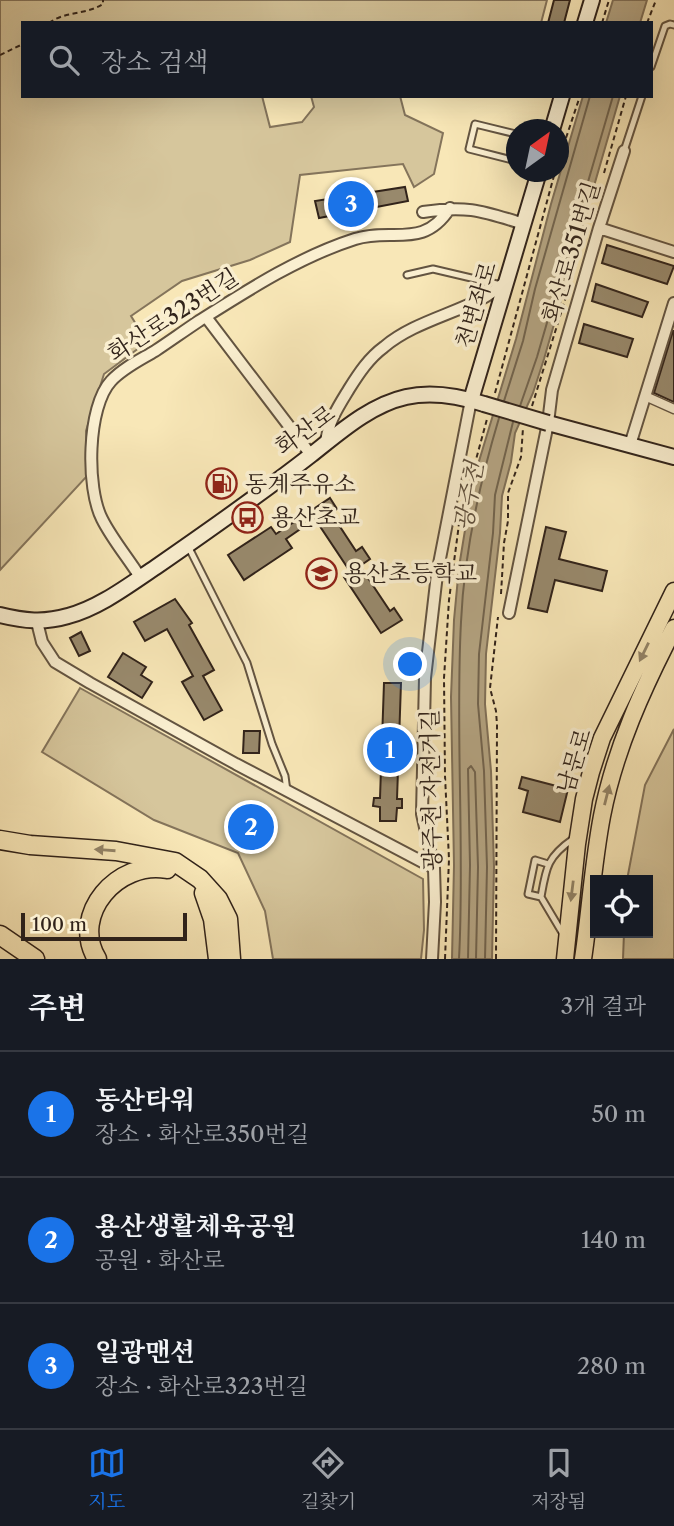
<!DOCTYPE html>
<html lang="ko">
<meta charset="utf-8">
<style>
:root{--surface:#171b24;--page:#242831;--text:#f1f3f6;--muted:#9ea1a6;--line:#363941;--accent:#1a73e8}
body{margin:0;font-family:"Libre Caslon Text","Noto Serif KR",serif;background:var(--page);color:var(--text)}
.controls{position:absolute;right:21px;bottom:21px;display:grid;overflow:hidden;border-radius:0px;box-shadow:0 7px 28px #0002}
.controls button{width:63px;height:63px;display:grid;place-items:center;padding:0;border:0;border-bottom:2px solid var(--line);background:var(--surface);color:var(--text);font:35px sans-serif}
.compass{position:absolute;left:506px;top:119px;width:63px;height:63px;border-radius:50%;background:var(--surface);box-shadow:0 7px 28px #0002;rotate:33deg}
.scale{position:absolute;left:21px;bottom:18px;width:166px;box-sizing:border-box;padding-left:7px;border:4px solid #31231a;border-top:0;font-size:19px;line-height:24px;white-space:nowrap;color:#31231a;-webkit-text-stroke:5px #faefd0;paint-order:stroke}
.you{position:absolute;left:411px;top:665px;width:24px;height:24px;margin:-18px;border:5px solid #fff;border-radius:50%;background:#1a73e8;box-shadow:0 0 0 10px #1a73e833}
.badge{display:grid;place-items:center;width:46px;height:46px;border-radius:50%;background:var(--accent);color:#fff;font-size:23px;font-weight:700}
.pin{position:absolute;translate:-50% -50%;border:4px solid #fff;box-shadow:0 2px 7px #0006}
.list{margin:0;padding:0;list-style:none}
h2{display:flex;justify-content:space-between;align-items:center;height:91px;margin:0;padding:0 28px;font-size:30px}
h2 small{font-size:23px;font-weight:400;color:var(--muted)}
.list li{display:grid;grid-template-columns:46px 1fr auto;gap:21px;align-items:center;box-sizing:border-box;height:126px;padding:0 28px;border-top:2px solid var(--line)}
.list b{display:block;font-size:26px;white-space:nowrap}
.list p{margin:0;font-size:23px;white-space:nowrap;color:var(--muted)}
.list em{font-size:23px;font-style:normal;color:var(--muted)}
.icon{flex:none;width:38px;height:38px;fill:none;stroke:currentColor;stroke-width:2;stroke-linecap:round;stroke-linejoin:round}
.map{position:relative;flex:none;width:674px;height:959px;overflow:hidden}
.search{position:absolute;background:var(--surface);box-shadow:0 7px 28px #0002;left:21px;right:21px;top:21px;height:77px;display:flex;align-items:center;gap:18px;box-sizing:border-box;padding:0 24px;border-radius:0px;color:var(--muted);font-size:26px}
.sheet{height:469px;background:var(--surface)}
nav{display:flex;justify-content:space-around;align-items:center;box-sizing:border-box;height:98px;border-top:2px solid var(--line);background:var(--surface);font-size:19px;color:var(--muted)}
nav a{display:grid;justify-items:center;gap:4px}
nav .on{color:var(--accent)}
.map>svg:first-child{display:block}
.green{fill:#d6c69c;stroke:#84745b;stroke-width:2}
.water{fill:#b4a482;stroke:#807058;stroke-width:2}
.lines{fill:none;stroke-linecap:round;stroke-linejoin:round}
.shore{stroke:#72644e;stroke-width:2}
.building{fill:#98896c;stroke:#31231a;stroke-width:2}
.service-casing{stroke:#635441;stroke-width:9}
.pedestrian-casing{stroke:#635441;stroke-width:11}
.minor-casing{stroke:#635441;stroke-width:14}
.secondary-casing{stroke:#31231a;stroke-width:18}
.primary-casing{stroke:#31231a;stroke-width:19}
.trunk-casing{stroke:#31231a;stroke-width:21}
.path{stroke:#31231a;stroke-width:2;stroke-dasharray:5 3.5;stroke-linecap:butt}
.service{stroke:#faefd0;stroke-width:5}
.pedestrian{stroke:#faefd0;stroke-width:8}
.minor{stroke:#faefd0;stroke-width:10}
.secondary{stroke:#faefd0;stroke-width:14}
.primary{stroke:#f8e7b7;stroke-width:16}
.trunk{stroke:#f8e7b7;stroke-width:18}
.secondary-bridge-casing{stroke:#31231a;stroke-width:18;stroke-linecap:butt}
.secondary-bridge{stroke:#faefd0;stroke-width:14}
.oneway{fill:#948568}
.labels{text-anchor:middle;stroke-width:7;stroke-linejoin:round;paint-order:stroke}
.street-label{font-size:23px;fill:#31231a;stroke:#faefd0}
.poi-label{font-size:23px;fill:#31231a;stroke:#faefd0;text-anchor:start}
.water-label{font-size:24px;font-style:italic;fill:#5f503e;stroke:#faefd0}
</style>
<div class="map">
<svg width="674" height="959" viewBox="0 0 674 959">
<rect width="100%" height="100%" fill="#f8e7b7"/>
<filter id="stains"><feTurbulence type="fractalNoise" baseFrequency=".00286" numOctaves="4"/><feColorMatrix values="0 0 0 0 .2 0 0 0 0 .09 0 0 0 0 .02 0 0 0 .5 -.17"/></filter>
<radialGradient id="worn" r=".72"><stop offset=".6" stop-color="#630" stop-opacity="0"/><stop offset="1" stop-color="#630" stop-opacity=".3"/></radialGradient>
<path class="green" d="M0,0H547L541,23H23V96H262L270,127L302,122L314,107L311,96H400L405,115L443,133L434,174L414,187L403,164L300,175L290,242L250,260L182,281L131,316L147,342L104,374L86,431L88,475L0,570Z
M80,688L423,879L424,930L421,959H273L265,911L238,853L154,820L42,752Z
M674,729V959H623L624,933H648V880H627L645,785Z"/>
<path class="water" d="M613,0H647L640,23H606Z
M583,96H620L544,359L533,393L515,433L511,462L502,496L500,533L486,654L485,704L491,771L494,867L492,959H452L454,865L451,697L454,620L459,567L473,481L516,339L551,204Z"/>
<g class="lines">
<path class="shore" d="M504,401L523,341L535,289L590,96
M520,406L537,357L613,96
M459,959C465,847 455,734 461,622C464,552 479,485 499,418
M468,959L470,865L468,769L471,766L475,772L478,867L476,959
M485,959L487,867L484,771L478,704L479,654L493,533L495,495L513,422"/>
</g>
<path class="building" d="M554,0H570L564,23H548Z
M405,187L408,201L319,218L315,201Z
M607,245L674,266L667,284L602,263Z
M596,284L648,302L642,317L592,301Z
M584,324L633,339L627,357L579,343Z
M673,331H674V402L654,393Z
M330,498L337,509L331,513L356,551L362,547L370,559L360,566L390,611L394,608L402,620L381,633L344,577L351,573L315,519L286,539L292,548L244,580L228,555L271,527L276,534Z
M546,527L566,532L559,559L607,571L602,591L555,580L547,612L528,608Z
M175,599L192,623L189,625L214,670L203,676L222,710L204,720L182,682L193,676L167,629L145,641L134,622Z
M81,632L90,651L79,656L70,638Z
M123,653L146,667L141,675L152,682L142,698L108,677Z
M384,683H401L397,799H402V808H397L396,821H380V807L373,806L374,798H380Z
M244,731H260L259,753H243Z
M522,777L568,789L560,822L523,812L528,791L519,788Z"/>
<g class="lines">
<defs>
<path id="service" d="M651,67L665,26L670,24L674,25
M516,134L475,124L469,149L516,161
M624,151L642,96
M407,275L433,269L501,285
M189,548L247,663L272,744L285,776L287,791
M541,897L528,894L535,860L548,864
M563,934L541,897C546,868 547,857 573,839"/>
<path id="pedestrian" d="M645,396L674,409"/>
<path id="minor" d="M423,212C467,205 482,211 524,224
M599,228L674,252
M206,317L311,455
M326,442C329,420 338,407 349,389C359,373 369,358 384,347C411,324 450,315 481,299C491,295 498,286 508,281
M630,445L674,303
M140,577C128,558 112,539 102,519C86,488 87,407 111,381C123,368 140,360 155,351C170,341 184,331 199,321C248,290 299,257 355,239C392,227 423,250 450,208
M509,613L548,423L552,390L599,228L624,151
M37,622L42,642L55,662L90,683L236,764L434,868
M432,959L435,902L434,868L422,814L425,678L437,574L471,400"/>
<path id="secondary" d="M585,23L592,0
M552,130L562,96
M471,400L539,172
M548,423L674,457
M0,615C24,621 44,623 68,616C99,608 129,585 156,567C208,531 261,494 311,455C339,433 370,405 406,397C432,391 459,396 484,404"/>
<path id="primary" d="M565,959L577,844L584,799L591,772L602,738L674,591
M583,959C590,912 593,863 602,816C615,749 643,688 674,628"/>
<path id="trunk" d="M0,840L30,845L116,851L175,862L200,879L218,899L228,919L231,959
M204,893L213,919L218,959
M0,935L35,959
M97,959C70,914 118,860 167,869"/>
</defs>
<use href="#service" class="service-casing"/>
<use href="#pedestrian" class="pedestrian-casing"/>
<use href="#minor" class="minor-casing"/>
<use href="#secondary" class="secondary-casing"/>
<use href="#primary" class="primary-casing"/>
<use href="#trunk" class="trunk-casing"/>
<path class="path" d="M49,23C65,11 86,15 103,4V0
M602,23L609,0
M647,23L656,0
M0,55L23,44
M558,162L580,96
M604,173L626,96
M495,393L555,172
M532,406L579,255
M461,515L487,419
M501,594L504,543L508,521V493L521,457L523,428
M445,959L449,859L445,776L444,678L449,600L459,524
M496,959L497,725L496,711L490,688L498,617"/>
<use href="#service" class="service"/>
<use href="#pedestrian" class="pedestrian"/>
<use href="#minor" class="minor"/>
<use href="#secondary" class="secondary"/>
<use href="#primary" class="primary"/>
<use href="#trunk" class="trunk"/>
<defs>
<path id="secondary-bridge" d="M484,404L548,423"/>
</defs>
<use href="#secondary-bridge" class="secondary-bridge-casing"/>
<use href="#secondary-bridge" class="secondary-bridge"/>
</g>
<defs><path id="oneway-solid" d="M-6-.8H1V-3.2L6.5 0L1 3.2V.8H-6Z" transform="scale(1.75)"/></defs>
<g class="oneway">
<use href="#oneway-solid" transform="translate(644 652) rotate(116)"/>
<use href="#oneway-solid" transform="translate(607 795) rotate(-76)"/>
<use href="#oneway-solid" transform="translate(105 850) rotate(-176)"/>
<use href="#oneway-solid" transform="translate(572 891) rotate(97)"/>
</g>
<defs>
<symbol id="fuel-ring" viewBox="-11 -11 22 22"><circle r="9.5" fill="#faefd0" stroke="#8f2418" stroke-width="1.5"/><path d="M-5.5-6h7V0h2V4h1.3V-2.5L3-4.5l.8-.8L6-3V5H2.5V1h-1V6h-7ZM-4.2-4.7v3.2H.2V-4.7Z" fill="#8f2418"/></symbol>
<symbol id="bus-ring" viewBox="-11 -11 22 22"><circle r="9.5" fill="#faefd0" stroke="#8f2418" stroke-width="1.5"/><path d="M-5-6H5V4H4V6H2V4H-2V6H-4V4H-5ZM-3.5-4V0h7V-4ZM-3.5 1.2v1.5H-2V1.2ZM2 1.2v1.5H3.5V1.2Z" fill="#8f2418"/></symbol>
<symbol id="school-ring" viewBox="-11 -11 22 22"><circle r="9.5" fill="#faefd0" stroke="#8f2418" stroke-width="1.5"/><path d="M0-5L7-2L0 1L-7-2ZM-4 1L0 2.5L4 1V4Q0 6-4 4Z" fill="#8f2418"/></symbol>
</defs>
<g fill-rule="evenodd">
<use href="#fuel-ring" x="204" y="466" width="35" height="35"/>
<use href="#bus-ring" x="230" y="500" width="35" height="35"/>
<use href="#school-ring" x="304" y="556" width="35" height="35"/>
</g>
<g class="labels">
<g class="street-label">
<text transform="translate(571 252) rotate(-73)" y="8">화산로351번길</text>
<text transform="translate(476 305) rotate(-73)" y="8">천변좌로</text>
<text transform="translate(173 315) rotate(-33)" y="8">화산로323번길</text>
<text transform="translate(305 430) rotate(-36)" y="8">화산로</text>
<text transform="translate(574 761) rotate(-73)" y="8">남문로</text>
<text transform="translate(431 790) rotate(-91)" y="8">광주천 자전거길</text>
</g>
<g class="poi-label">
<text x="245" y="492">동계주유소</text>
<text x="271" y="525">용산초교</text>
<text x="344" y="581">용산초등학교</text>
</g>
<g class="water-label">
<text transform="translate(469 496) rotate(-80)" y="8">광주천</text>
</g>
</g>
<rect width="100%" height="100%" filter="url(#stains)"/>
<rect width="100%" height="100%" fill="url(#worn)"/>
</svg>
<div class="controls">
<button><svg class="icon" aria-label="locate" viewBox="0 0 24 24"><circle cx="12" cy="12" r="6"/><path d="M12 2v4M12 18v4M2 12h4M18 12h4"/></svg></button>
</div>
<svg class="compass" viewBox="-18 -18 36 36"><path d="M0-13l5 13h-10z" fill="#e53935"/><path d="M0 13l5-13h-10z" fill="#9ea1a6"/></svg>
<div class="scale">100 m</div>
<div class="you"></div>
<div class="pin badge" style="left:390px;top:750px">1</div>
<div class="pin badge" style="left:251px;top:827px">2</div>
<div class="pin badge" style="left:351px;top:204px">3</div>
<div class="search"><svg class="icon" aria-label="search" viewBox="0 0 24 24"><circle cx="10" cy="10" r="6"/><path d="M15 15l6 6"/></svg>장소 검색</div>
</div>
<section class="sheet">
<h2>주변<small>3개 결과</small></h2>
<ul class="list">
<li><span class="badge">1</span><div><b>동산타워</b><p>장소 · 화산로350번길</p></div><em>50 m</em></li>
<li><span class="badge">2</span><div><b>용산생활체육공원</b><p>공원 · 화산로</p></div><em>140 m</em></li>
<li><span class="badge">3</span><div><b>일광맨션</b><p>장소 · 화산로323번길</p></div><em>280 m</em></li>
</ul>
</section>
<nav>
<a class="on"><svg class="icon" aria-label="map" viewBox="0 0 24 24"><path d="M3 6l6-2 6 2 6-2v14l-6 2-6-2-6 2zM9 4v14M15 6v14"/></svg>지도</a>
<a><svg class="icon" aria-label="directions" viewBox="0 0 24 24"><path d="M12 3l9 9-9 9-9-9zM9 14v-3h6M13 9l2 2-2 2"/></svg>길찾기</a>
<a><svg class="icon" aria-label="saved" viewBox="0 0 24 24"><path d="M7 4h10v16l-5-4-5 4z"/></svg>저장됨</a>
</nav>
